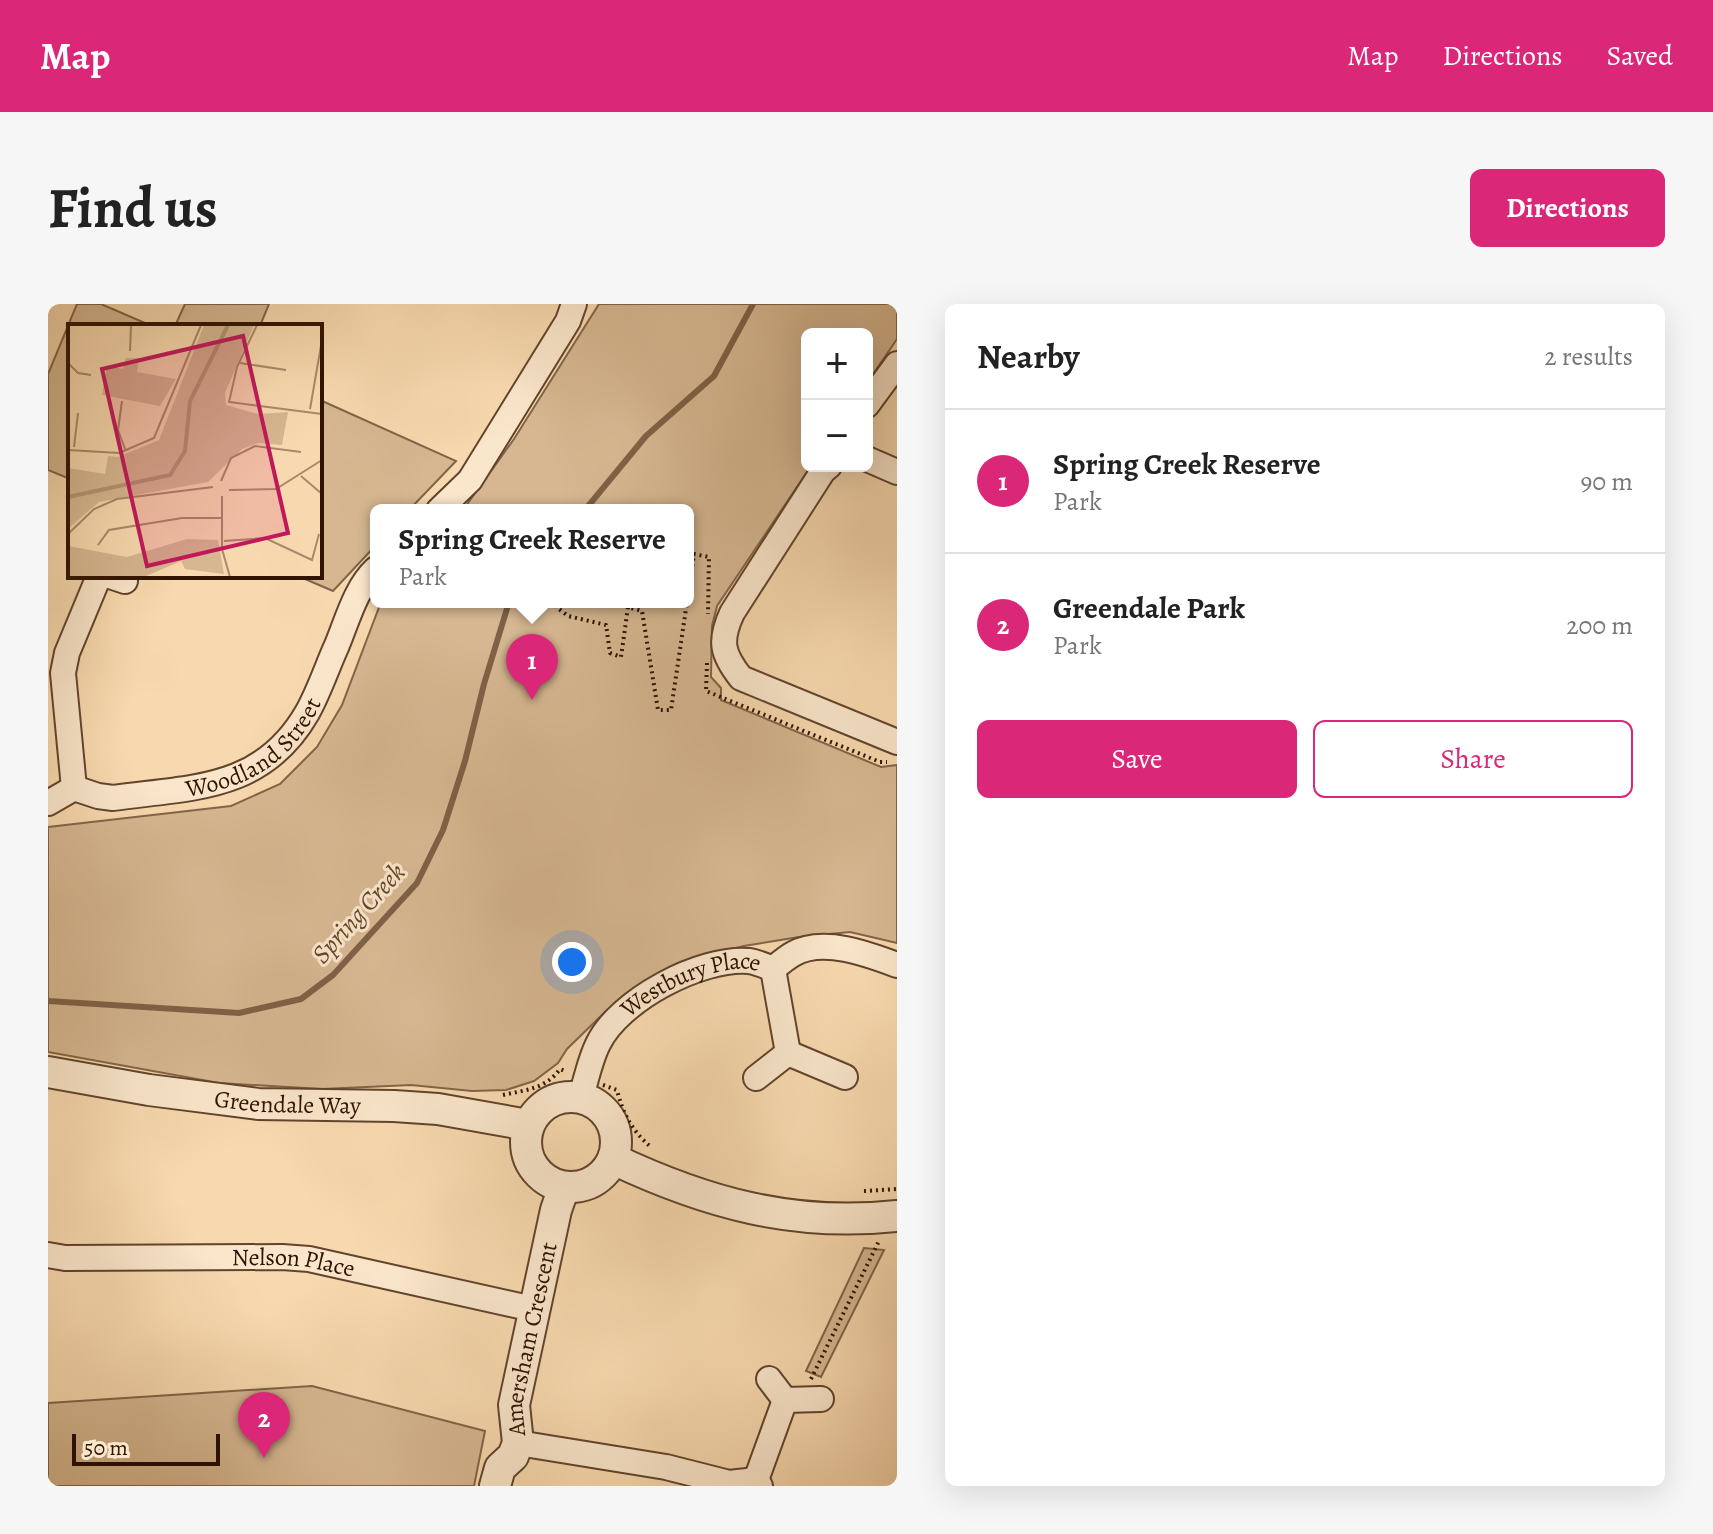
<!DOCTYPE html>
<meta charset="utf-8">
<style>
:root{--surface:#fff;--page:#f6f6f6;--text:#222;--muted:#767676;--line:#e0e0e0;--accent:#db2777}
body{margin:0;font-family:Alegreya,serif;background:var(--page);color:var(--text)}
.controls{position:absolute;right:24px;top:24px;display:grid;overflow:hidden;border-radius:12px;box-shadow:0 8px 32px #0002}
.controls button{width:72px;height:72px;display:grid;place-items:center;padding:0;border:0;border-bottom:2px solid var(--line);background:var(--surface);color:var(--text);font:40px sans-serif}
.scale{position:absolute;left:24px;bottom:20px;width:148px;box-sizing:border-box;padding-left:8px;border:4px solid #2f1200;border-top:0;font-size:22px;line-height:28px;white-space:nowrap;color:#2f1200;-webkit-text-stroke:6px #fae6cb;paint-order:stroke}
.you{position:absolute;left:524px;top:658px;width:28px;height:28px;margin:-20px;border:6px solid #fff;border-radius:50%;background:#1a73e8;box-shadow:0 0 0 12px #1a73e833}
.badge{display:grid;place-items:center;width:52px;height:52px;border-radius:50%;background:var(--accent);color:#fff;font-size:26px;font-weight:700}
.pin{position:absolute;translate:-50% -66px;filter:drop-shadow(0 2px 4px #0008)}
.pin::after{content:'';position:absolute;top:42px;width:28px;height:24px;background:inherit;clip-path:polygon(0 0,100% 0,50% 100%)}
.popup{position:absolute;left:322px;top:200px;width:324px;height:104px;box-sizing:border-box;display:grid;place-content:center;border-radius:12px;background:var(--surface);filter:drop-shadow(0 2px 6px #0005);font-size:26px;white-space:nowrap;color:var(--muted)}
.popup b{font-size:30px;color:var(--text)}
.popup::after{content:'';position:absolute;left:50%;top:100%;margin-left:-16px;border:16px solid transparent;border-top-color:var(--surface)}
.list{margin:0;padding:0;list-style:none}
h2{display:flex;justify-content:space-between;align-items:center;height:104px;margin:0;padding:0 32px;font-size:34px}
h2 small{font-size:26px;font-weight:400;color:var(--muted)}
.list li{display:grid;grid-template-columns:52px 1fr auto;gap:24px;align-items:center;box-sizing:border-box;height:144px;padding:0 32px;border-top:2px solid var(--line)}
.list b{display:block;font-size:30px;white-space:nowrap}
.list p{margin:0;font-size:26px;white-space:nowrap;color:var(--muted)}
.list em{font-size:26px;font-style:normal;color:var(--muted)}
.actions{display:flex;gap:16px;padding:24px 32px}
.actions a{flex:1;padding:18px 0;border:2px solid var(--accent);border-radius:12px;text-align:center;font-size:28px;color:var(--accent)}
.actions .main{background:var(--accent);color:#fff}
.map{position:relative;flex:none;width:849px;height:1182px;overflow:hidden;border-radius:12px}
header{display:flex;align-items:center;gap:48px;box-sizing:border-box;height:112px;padding:0 40px;background:var(--accent);color:#fff}
header strong{font-size:38px}
nav{display:flex;gap:44px;margin-inline-start:auto;font-size:28px}
.intro{display:flex;align-items:center;justify-content:space-between;box-sizing:border-box;height:192px;padding:0 48px}
h1{margin:0;font-size:56px}
.button{padding:20px 36px;border-radius:12px;background:var(--accent);color:#fff;font-size:28px;font-weight:700}
main{display:flex;gap:48px;padding:0 48px}
aside{flex:1;background:var(--surface);border-radius:12px;box-shadow:0 8px 32px #0002}
.map>svg:first-child{display:block}
.green{fill:#d6b791;stroke:#826448;stroke-width:2}
.lines{fill:none;stroke-linecap:round;stroke-linejoin:round}
.stream{stroke:#7f6146;stroke-width:6}
.minor-casing{stroke:#61442c;stroke-width:28}
.tertiary-casing{stroke:#61442c;stroke-width:34}
.path{stroke:#2f1200;stroke-width:4;stroke-dasharray:2 4;stroke-linecap:butt}
.minor{stroke:#fae6cb;stroke-width:24}
.tertiary{stroke:#fae6cb;stroke-width:30}
.labels{text-anchor:middle;stroke-width:6;stroke-linejoin:round;paint-order:stroke}
.street-label{font-size:24px;fill:#2f1200;stroke:#fae6cb}
.water-label{font-size:26px;font-style:italic;fill:#64462e;stroke:#fae6cb}
.inset-river{fill:none;stroke:#b49574;stroke-width:4}
.inset-road{fill:none;stroke:#a88969;stroke-width:2}
.view{fill:#c2185b;fill-opacity:0.15;stroke:#c2185b;stroke-width:4}
.inset-edge{fill:none;stroke:#2f1200;stroke-width:4}
</style>
<header>
<strong>Map</strong>
<nav><a>Map</a><a>Directions</a><a>Saved</a></nav>
</header>
<div class="intro"><h1>Find us</h1><a class="button">Directions</a></div>
<main>
<div class="map">
<svg width="849" height="1182" viewBox="0 0 849 1182">
<rect width="100%" height="100%" fill="#f8d9af"/>
<filter id="stains"><feTurbulence type="fractalNoise" baseFrequency=".0025" numOctaves="4"/><feColorMatrix values="0 0 0 0 .2 0 0 0 0 .09 0 0 0 0 .02 0 0 0 .5 -.17"/></filter>
<radialGradient id="worn" r=".72"><stop offset=".6" stop-color="#630" stop-opacity="0"/><stop offset="1" stop-color="#630" stop-opacity=".3"/></radialGradient>
<path class="green" d="M29,0H53L104,22H22V175L0,166V70Z
M137,0H221L212,22H127Z
M551,0H849V35L819,79V30H759V162H763L669,302L664,322L663,373L673,384V396L833,463L849,461V639L802,628L751,633L696,642L652,653L612,669L558,707L519,745L510,759L486,777L458,786L424,787L363,781L274,785L171,779L0,748V523L183,502L232,480L269,443L294,401L333,298H640V206H415L466,135Z
M272,96L408,157L361,206H328V241L285,287L250,272H272Z
M816,944L836,946L773,1073L758,1067Z
M264,1082L437,1127L426,1182H0V1099Z"/>
<g class="lines">
<path class="stream" d="M537,206L598,132L666,72L705,0
M0,697L191,709L253,695L285,671L369,579L395,526L417,457L436,380L461,298"/>
<defs>
<g id="minor">
<path d="M819,101L849,60"/>
<path d="M819,155L849,168"/>
<path d="M781,162L775,167L684,309C671,337 674,350 693,374L849,438"/>
<path d="M391,206L422,176L520,17L526,0"/>
<path d="M62,272L77,277"/>
<path d="M26,484L15,369L19,349L51,272"/>
<path id="s1" d="M0,499L26,484L50,492L65,494C144,483 214,487 259,409C271,388 279,363 289,341C299,317 308,283 328,265"/>
<path d="M725,665L740,749"/>
<path d="M708,774L740,749L797,773"/>
<path id="s2" d="M533,793C538,776 542,756 550,740C571,696 653,653 701,657C709,658 718,662 725,665C731,660 738,654 745,650C775,633 820,650 849,661"/>
<path id="s3" d="M0,951L17,954L234,953L261,955L485,1005"/>
<path d="M721,1075L737,1096L773,1095"/>
<path d="M470,1139L618,1163L681,1179L708,1176L712,1182"/>
<path d="M708,1176L737,1096"/>
</g>
<g id="tertiary">
<path id="s4" d="M0,768L101,786L210,800L346,802L390,805L480,821"/>
<circle cx="523" cy="838" r="45"/>
<path d="M565,855C658,899 745,923 849,912"/>
<path id="s5" d="M447,1182L452,1164L465,1152L470,1139L466,1101L508,906L516,883"/>
</g>
</defs>
<use href="#minor" class="minor-casing"/>
<use href="#tertiary" class="tertiary-casing"/>
<path class="path" d="M640,292L646,250L661,253L660,310
M502,298L520,312L558,321L562,349L573,353L580,303L594,307L610,406H623L639,298
M659,359L658,387L832,458H839
M555,781L569,786C575,810 584,827 603,843
M455,791C477,786 498,785 512,765L517,767
M816,887L849,885
M763,1075L831,937"/>
<use href="#minor" class="minor"/>
<use href="#tertiary" class="tertiary"/>
</g>
<g class="labels">
<g class="street-label">
<text dy="8" stroke="none"><textPath href="#s1" startOffset="226">Woodland Street</textPath></text>
<text dy="8" stroke="none"><textPath href="#s2" startOffset="172">Westbury Place</textPath></text>
<text dy="8" stroke="none"><textPath href="#s4" startOffset="242">Greendale Way</textPath></text>
<text dy="8" stroke="none"><textPath href="#s3" startOffset="246">Nelson Place</textPath></text>
<text dy="8" stroke="none"><textPath href="#s5" startOffset="156">Amersham Crescent</textPath></text>
</g>
<g class="water-label">
<text transform="translate(310 609) rotate(-48)" y="9">Spring Creek</text>
</g>
</g>
<g transform="translate(20 20)">
<rect width="254" height="254" fill="#f8d9af"/>
<path d="M136,1H186L157,69L158,81L190,90L220,88L214,121L191,119L174,125L140,158L31,178L0,205V144L37,150L40,132L50,133L91,116ZM58,34H71L69,48L108,55L92,82L34,71L39,42L55,45ZM119,215L150,216L156,250L117,245L113,237L76,253H0V222L59,233Z" fill="#d6b791"/>
<path class="inset-river" d="M0,173L102,151L117,127L122,77L160,1"/>
<path class="inset-road" d="M189,1L169,43L161,78L254,90M62,27L63,2M0,39L10,49L23,51M172,39L218,46M54,77L50,106L57,125M242,85L254,16M6,123L10,89M0,126L51,129L86,114L133,1M233,152L254,170M153,157L163,134L187,122L233,128M161,166L208,165L254,136M154,172V225L162,253M0,210L26,185L49,175L145,163M156,217L197,214L244,236L251,210M30,221L41,206L114,194H153"/>
<path class="view" d="M175,12L220,209L79,242L34,45Z"/>
<rect width="254" height="254" class="inset-edge"/>
</g>
<rect width="100%" height="100%" filter="url(#stains)"/>
<rect width="100%" height="100%" fill="url(#worn)"/>
</svg>
<div class="controls">
<button>+</button>
<button>−</button>
</div>
<div class="scale">50 m</div>
<div class="you"></div>
<div class="pin badge" style="left:484px;top:396px">1</div>
<div class="popup"><b>Spring Creek Reserve</b>Park</div>
<div class="pin badge" style="left:216px;top:1154px">2</div>
</div>
<aside>
<h2>Nearby<small>2 results</small></h2>
<ul class="list">
<li><span class="badge">1</span><div><b>Spring Creek Reserve</b><p>Park</p></div><em>90 m</em></li>
<li><span class="badge">2</span><div><b>Greendale Park</b><p>Park</p></div><em>200 m</em></li>
</ul>
<div class="actions"><a class="main">Save</a><a>Share</a></div>
</aside>
</main>
